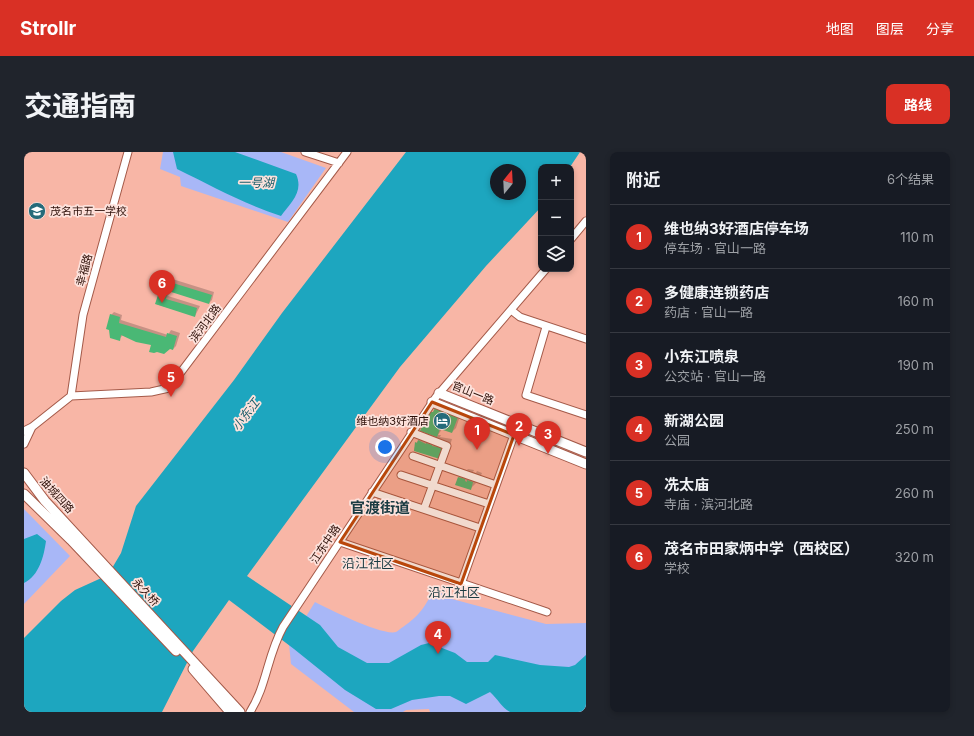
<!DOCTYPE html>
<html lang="zh">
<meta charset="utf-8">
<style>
:root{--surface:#171b24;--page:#20242c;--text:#f1f3f6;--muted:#9ea1a6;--line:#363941;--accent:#d93025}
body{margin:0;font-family:Inter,"Noto Sans SC",sans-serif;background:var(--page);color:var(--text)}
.controls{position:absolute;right:12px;top:12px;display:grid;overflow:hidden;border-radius:8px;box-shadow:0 2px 6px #0003}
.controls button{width:36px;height:36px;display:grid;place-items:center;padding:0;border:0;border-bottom:1px solid var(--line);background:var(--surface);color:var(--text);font:20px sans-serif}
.compass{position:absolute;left:466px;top:12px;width:36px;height:36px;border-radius:50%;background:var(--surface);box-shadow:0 2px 6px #0003;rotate:18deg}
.you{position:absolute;left:361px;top:295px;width:14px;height:14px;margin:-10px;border:3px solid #fff;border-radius:50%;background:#1a73e8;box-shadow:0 0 0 6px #1a73e833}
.badge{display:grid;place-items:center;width:26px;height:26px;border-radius:50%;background:var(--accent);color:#fff;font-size:13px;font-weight:700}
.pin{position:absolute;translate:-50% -33px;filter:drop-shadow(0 1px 2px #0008)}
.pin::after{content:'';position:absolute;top:21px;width:14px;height:12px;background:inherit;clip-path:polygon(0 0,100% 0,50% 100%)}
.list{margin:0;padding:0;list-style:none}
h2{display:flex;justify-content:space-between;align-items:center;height:52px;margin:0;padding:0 16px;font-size:17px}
h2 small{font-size:13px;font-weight:400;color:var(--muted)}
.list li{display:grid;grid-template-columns:26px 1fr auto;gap:12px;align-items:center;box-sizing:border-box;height:64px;padding:0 16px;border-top:1px solid var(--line)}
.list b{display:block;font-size:15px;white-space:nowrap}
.list p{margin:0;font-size:13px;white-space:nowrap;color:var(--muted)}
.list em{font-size:13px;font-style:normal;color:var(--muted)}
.icon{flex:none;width:22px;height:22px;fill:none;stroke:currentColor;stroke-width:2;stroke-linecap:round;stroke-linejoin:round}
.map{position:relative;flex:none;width:562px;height:560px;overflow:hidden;border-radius:8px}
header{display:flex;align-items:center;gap:24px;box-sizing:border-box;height:56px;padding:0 20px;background:var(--accent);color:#fff}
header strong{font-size:19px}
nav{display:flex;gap:22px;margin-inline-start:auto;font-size:14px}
.intro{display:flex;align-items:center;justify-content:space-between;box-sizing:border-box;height:96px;padding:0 24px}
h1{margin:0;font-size:28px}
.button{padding:10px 18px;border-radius:8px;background:var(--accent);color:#fff;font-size:14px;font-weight:700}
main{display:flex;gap:24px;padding:0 24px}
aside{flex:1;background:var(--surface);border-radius:8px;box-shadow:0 2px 6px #0003}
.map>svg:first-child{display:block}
.green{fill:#a8b7f7}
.water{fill:#1da6bf;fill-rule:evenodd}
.shadow{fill:#0003}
.building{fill:#4ab875}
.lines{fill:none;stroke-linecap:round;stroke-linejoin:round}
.minor-casing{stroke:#a45a49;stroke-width:9}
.major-casing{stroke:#a45a49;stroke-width:11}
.minor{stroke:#fff;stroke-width:7}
.major{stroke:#fff;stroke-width:9}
.marked{fill:#b9470b;fill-opacity:0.2;stroke:#b9470b;stroke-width:3;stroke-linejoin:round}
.labels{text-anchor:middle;stroke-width:3.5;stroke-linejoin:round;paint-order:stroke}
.poi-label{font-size:11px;fill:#2d1009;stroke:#fde2dc;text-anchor:start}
.street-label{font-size:11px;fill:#2d1009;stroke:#fde2dc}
.water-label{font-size:12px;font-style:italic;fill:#165b68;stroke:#fde2dc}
.quarter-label{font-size:13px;fill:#1a3b42;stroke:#fde2dc}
.district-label{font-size:15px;font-weight:bold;fill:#1a3b42;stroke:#fde2dc}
</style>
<header>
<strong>Strollr</strong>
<nav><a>地图</a><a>图层</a><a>分享</a></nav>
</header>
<div class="intro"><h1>交通指南</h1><a class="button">路线</a></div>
<main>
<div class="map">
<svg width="562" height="560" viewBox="0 0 562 560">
<rect width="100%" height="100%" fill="#f8b6a6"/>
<path class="green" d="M139,0H257L302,16L264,70L157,34L156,25L136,17Z
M0,357L46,404L0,452Z
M410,437L428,447L522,472L562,471V560H406L405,557L382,558L379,560H330L267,512L265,492L291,450C305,457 358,484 372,480C374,479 377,476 379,475C396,463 401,455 410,437Z"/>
<path class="water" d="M149,0H211L272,22C280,40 267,50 257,64C220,52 188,34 153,17Z
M382,0H556L546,15H517V55L462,114L376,215L223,424L296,473L314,495L343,511H365L397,493L405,491L431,501L443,510H464L471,503L516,513L545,515L551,513L562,503V560H486C477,555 474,547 466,540L442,552L426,544H415L388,548L367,557H352L321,538L270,497L205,448L169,499L138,560H0V486L37,449L51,438L84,423L97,401L112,354L210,228L258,161ZM472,18H496V42H472Z
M13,382L22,389C20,404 15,424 0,431V387Z"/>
<path class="shadow" d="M142,125L190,140L188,148L185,151L146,139L144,144L176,154L171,164L132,152L139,128Z
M90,160L98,163L97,168L144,183L147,178L156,181L152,194L149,197L99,183L95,187L87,163Z
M415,252L437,261L432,276L428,280L418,277L414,283H417L416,285L428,287L425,297L390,298L392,291L402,280L400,273Z
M444,317L450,318L449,320L452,321L453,319L458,321L455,328L446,337L435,326Z"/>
<path class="building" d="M139,128L188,143L185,152L144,139L142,147L173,156L171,165L131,152Z
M86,162L96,165L95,171L142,185L143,181L153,184L149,198L146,197L140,202L133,200L130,201L125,200L127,193L112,190L97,183L96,189L86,186L85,178L82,177Z
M411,256L434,265L428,281L416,277L413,285L396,279L399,272L401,273L404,264L407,260H409Z
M394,288L402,292V291L408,293V294L420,296L416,307L390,299L391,290L393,291Z
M434,325L441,327V329L443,330V328L449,330L447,338L431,333Z"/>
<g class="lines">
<defs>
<path id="minor" d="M281,0L315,11
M547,87L562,69
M487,158L496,165L562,187
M522,175L502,243L562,263
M47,244L59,163L104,0
M0,279L8,275L47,244L127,240L145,236L323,0
M387,280L423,294L400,357
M0,292L8,275
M389,304L472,333
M377,323L465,352
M348,340L456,376
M316,390L523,460
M437,432L490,283
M226,560C243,533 243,504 259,475L412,245L522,117"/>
<path id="major" d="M415,241L562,300
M408,250L562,312
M0,321L21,349L216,560
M0,342L47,388L152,499
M169,517L206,560"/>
</defs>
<use href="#minor" class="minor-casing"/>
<use href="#major" class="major-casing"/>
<use href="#minor" class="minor"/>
<use href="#major" class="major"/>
</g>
<path class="marked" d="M408,250L490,283L437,432L316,390Z"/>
<defs>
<symbol id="school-disc" viewBox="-11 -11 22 22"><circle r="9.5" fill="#256b7a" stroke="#fde2dc"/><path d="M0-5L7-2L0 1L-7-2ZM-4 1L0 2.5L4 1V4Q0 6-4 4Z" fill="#fff"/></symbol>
<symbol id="hotel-disc" viewBox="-11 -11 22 22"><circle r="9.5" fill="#256b7a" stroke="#fde2dc"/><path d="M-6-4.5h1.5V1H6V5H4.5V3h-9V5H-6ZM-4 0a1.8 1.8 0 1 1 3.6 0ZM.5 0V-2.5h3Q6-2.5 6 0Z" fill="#fff"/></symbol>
</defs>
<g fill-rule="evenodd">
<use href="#school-disc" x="3" y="49" width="20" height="20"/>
<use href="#hotel-disc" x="408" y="259" width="20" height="20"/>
</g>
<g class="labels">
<g class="poi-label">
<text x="26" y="63">茂名市五一学校</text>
<text x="405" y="273" text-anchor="end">维也纳3好酒店</text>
</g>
<g class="street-label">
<text transform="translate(60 118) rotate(-75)" y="4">幸福路</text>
<text transform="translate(181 171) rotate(-53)" y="4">滨河北路</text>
<text transform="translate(449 241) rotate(22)" y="4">官山一路</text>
<text transform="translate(33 343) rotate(48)" y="4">油城四路</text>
<text transform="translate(301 392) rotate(-56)" y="4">江东中路</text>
<text transform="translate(122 440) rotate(47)" y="4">永久桥</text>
</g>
<g class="water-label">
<text x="232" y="35">一号湖</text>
<text transform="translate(222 263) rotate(-53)" y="4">小东江</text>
</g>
<g class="quarter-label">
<text x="344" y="416">沿江社区</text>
<text x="430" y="445">沿江社区</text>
</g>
<g class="district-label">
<text x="356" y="361">官渡街道</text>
</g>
</g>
</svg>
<div class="controls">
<button>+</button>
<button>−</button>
<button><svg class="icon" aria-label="layers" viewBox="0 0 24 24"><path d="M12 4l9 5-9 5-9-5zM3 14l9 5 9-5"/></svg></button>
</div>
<svg class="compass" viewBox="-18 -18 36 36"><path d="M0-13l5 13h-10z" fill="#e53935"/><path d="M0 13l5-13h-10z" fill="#9ea1a6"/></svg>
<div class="you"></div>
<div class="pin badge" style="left:453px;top:298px">1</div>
<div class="pin badge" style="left:495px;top:294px">2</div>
<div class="pin badge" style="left:524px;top:302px">3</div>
<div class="pin badge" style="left:414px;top:502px">4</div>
<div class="pin badge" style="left:147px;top:245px">5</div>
<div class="pin badge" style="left:138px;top:151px">6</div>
</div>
<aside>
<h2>附近<small>6个结果</small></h2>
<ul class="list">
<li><span class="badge">1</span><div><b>维也纳3好酒店停车场</b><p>停车场 · 官山一路</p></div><em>110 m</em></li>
<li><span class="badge">2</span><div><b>多健康连锁药店</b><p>药店 · 官山一路</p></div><em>160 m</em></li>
<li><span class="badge">3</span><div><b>小东江喷泉</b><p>公交站 · 官山一路</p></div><em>190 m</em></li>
<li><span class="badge">4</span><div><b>新湖公园</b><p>公园</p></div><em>250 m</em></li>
<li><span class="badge">5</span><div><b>冼太庙</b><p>寺庙 · 滨河北路</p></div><em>260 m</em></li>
<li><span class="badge">6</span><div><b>茂名市田家炳中学（西校区）</b><p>学校</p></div><em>320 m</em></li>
</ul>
</aside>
</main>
